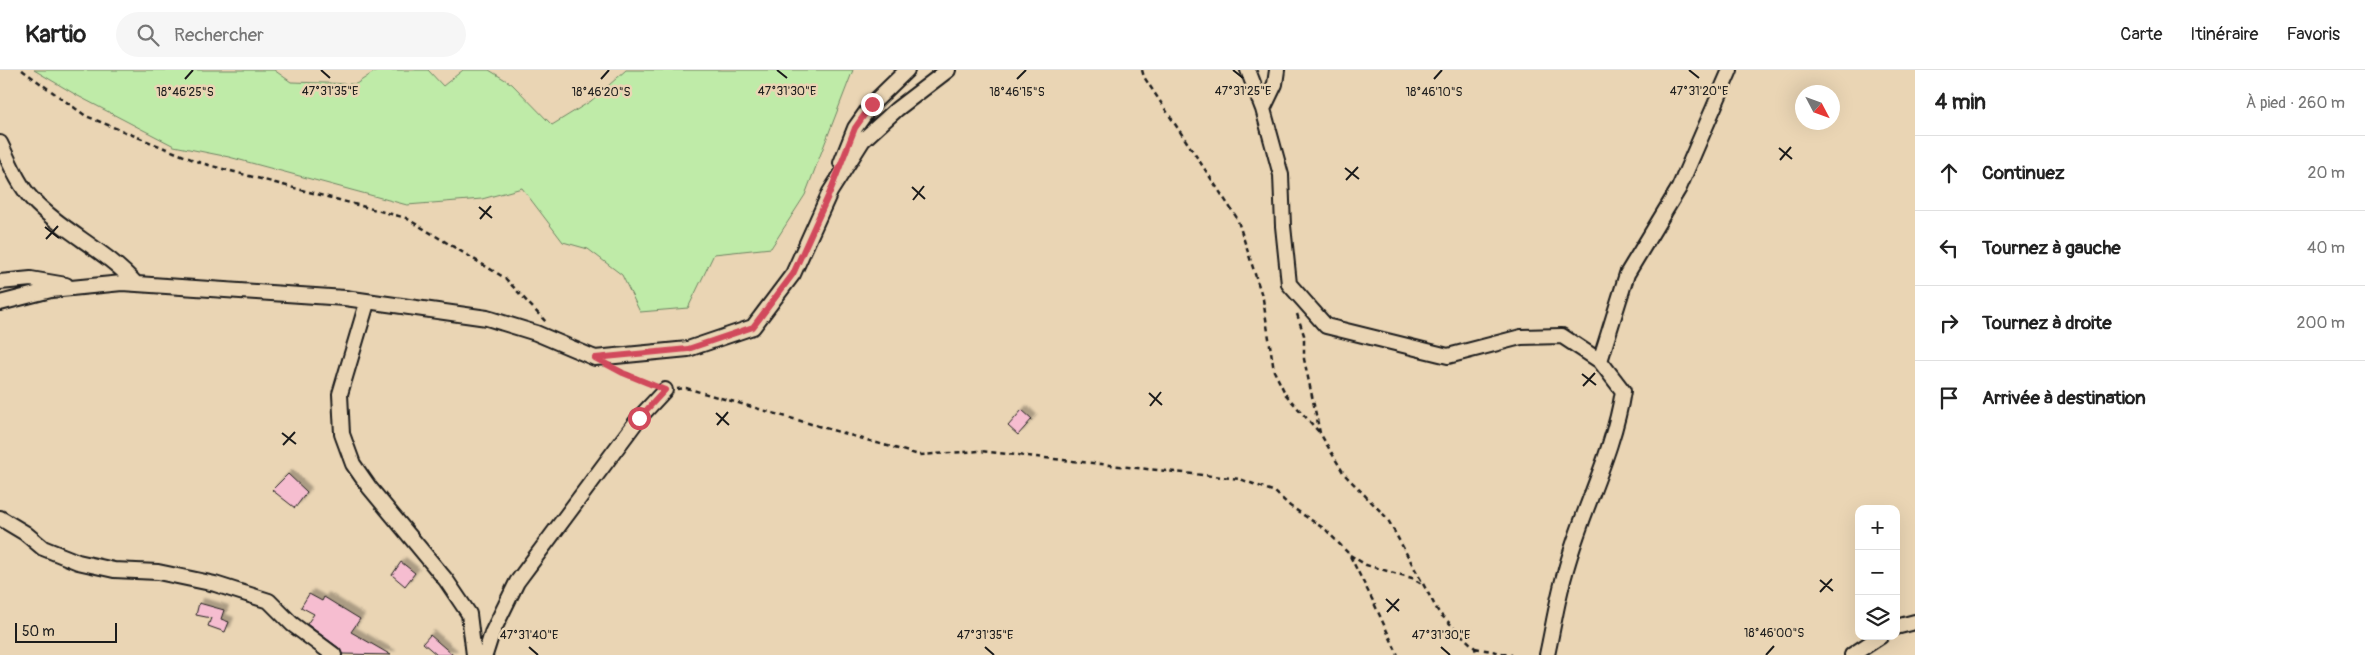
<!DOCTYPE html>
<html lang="fr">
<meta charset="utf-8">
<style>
:root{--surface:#fff;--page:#f6f6f6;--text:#222;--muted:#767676;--line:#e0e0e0}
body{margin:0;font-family:Pangolin,sans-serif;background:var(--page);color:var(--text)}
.controls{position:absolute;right:15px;bottom:15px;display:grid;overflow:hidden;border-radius:10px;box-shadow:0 5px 20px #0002}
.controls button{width:45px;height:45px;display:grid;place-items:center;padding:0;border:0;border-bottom:1px solid var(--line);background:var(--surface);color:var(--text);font:25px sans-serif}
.compass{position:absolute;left:1795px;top:15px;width:45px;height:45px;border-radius:50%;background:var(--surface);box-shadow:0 5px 20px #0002;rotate:131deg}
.scale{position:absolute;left:15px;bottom:12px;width:102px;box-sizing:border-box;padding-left:5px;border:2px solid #1c1c1c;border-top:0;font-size:14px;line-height:18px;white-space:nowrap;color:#1c1c1c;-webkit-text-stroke:4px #ead5b4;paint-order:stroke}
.stop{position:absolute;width:15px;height:15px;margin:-11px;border:4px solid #d1495b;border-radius:50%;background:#fff}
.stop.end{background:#d1495b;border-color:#fff;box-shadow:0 1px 5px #0008}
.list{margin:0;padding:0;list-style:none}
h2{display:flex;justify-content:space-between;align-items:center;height:65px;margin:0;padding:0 20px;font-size:21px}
h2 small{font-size:16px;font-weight:400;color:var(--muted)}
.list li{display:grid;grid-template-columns:32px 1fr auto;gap:15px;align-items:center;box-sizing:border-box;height:75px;padding:0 20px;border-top:1px solid var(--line)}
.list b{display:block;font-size:19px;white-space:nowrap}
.list em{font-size:16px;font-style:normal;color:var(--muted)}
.icon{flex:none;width:28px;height:28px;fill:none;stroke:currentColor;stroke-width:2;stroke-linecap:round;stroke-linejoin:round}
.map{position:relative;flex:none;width:1915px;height:585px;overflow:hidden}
header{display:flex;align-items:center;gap:30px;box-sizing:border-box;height:70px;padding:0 25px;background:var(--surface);border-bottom:1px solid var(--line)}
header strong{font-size:24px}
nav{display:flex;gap:28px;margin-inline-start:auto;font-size:18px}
.search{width:350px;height:45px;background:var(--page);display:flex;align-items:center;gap:12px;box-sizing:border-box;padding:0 18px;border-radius:28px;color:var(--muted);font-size:19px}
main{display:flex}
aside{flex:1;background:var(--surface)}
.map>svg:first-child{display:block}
.green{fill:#bfeba8;stroke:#6e8462}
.building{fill:#f6bdd0;stroke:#1c1c1c;filter:url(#shadow)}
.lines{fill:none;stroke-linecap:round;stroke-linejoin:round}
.minor-casing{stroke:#1c1c1c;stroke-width:18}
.path{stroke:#1c1c1c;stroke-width:2.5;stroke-dasharray:5 4;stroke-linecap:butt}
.minor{stroke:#ead5b4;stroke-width:14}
.route{stroke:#d1495b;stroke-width:6}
.ticks{fill:none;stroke:#1c1c1c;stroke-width:2}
.ticks-label{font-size:12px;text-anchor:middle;fill:#1c1c1c;stroke:#ead5b4;stroke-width:5;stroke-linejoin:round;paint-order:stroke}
</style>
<header>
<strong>Kartio</strong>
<div class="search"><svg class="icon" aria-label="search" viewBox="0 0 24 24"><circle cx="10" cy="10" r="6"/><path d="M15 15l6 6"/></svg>Rechercher</div>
<nav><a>Carte</a><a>Itinéraire</a><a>Favoris</a></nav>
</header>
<main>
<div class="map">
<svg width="1915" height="585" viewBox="0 0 1915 585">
<defs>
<filter id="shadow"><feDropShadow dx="4.5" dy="-4.5" stdDeviation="1" flood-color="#0004"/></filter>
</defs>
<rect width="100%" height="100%" fill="#ead5b4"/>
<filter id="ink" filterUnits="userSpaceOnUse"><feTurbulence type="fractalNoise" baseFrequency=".02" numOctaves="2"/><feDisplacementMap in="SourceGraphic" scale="10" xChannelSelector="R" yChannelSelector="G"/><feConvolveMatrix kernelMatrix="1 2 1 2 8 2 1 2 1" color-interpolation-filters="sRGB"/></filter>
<g filter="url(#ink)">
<path class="green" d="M34,0H274L291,12L356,14L377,0H428L443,16L463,0H489L512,14L552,55L591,31L626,0H853L805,125L771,178L714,184L688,238L640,242L622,205L588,179L563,172L522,118L482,129L407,135L229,87L174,76L78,26Z"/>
<path class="building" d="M1022,340L1032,349L1018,365L1008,356Z
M288,404L307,422L295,438L272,420Z
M401,492L415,503L405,516L392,505Z
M309,524L322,531L324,527L360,549L351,562L391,585L342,584L339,578L307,554L314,544L301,537Z
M199,533L224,540L221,549L229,552L225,562L208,556L211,548L196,545Z
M430,565L453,585H437L423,573Z"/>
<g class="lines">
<defs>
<path id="minor" d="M1248,0L1263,39L1281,105L1283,156L1289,214L1326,256L1448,286L1521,267L1562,266L1600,291L1623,321C1613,385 1581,441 1565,503C1557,530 1553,558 1547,585
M1263,39L1275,14L1277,0
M0,73C9,91 18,114 32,129C63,162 106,180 136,214
M841,93L855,58L872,34L907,0
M0,212L31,209L66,215
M0,233L51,220L122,213L345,228L487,248L536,263L595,288L688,279L753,257L793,204L830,122L863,70L897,39L948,0
M367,233L340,324L342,364L353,394L369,417L446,510L469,544L474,585
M1600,291L1627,204L1679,118L1730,0
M0,448L25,463L43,478L78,492L114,500L158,502L215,514L269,531L292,554L334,585
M1896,557L1915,552
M485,585L492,563L517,512L639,348L665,320
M1852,585L1881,566"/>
</defs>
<use href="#minor" class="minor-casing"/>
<path class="path" d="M22,0L86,46L201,93L406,148L505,208L546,252
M1142,0L1144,7L1237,148L1263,229L1274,301L1286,325L1319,362
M1297,244L1304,265V289L1320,363L1344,404L1387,448L1439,543L1475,578L1476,585
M618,300L652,315
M677,319L686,318L919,385L980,381L1240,409L1275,422L1290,436L1326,460L1349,484L1373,531L1398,585
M1350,485L1366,495L1412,508L1423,515
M1475,578L1512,585"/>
<use href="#minor" class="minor"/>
</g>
</g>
<g class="lines" filter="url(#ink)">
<path class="route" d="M639,348L665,320L623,303L595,288L688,279L753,257L793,204L830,122L855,58L872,34"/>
</g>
<path class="ticks" d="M321,0L330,8M777,0L787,8M1233,0L1243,8M1689,0L1699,8M185,9L193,0M601,9L609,0M1017,9L1026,0M1434,9L1442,0M1779,78L1792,89M1780,90L1791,77M1345,98L1359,109M1346,110L1358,97M912,117L925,129M913,130L924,116M479,137L492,148M480,149L491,136M45,157L59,168M46,169L58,156M1582,304L1596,315M1583,316L1595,303M1149,323L1162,335M1150,336L1161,322M716,343L729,355M717,355L728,342M282,363L296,374M283,375L295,362M1820,510L1833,521M1820,522L1832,509M1386,529L1399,541M1387,542L1399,529M529,577L538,585M985,577L994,585M1441,577L1450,585M1766,585L1774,576"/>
<g class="ticks-label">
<text x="330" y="25">47°31'35"E</text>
<text x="787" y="25">47°31'30"E</text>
<text x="1243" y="25">47°31'25"E</text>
<text x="1699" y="25">47°31'20"E</text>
<text x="1017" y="26">18°46'15"S</text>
<text x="185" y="26">18°46'25"S</text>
<text x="601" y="26">18°46'20"S</text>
<text x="1434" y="26">18°46'10"S</text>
<text x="1774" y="567">18°46'00"S</text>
<text x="529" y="569">47°31'40"E</text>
<text x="985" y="569">47°31'35"E</text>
<text x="1441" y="569">47°31'30"E</text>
</g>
</svg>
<div class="controls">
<button>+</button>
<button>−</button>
<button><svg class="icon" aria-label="layers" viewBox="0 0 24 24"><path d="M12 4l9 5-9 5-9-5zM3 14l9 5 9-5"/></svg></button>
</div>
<svg class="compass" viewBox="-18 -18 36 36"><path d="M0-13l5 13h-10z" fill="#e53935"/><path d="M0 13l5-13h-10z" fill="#767676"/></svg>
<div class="scale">50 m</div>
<div class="stop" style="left:639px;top:348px"></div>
<div class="stop end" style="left:872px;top:34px"></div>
</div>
<aside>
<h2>4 min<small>À pied · 260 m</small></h2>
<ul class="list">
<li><svg class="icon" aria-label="ahead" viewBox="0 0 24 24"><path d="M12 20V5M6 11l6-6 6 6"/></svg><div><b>Continuez</b></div><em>20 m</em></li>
<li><svg class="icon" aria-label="left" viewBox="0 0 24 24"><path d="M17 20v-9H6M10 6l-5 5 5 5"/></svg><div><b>Tournez à gauche</b></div><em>40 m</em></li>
<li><svg class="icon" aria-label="right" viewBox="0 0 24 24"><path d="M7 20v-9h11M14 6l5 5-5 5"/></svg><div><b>Tournez à droite</b></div><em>200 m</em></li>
<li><svg class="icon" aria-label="arrive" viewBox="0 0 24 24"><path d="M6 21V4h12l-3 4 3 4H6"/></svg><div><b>Arrivée à destination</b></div></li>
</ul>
</aside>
</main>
